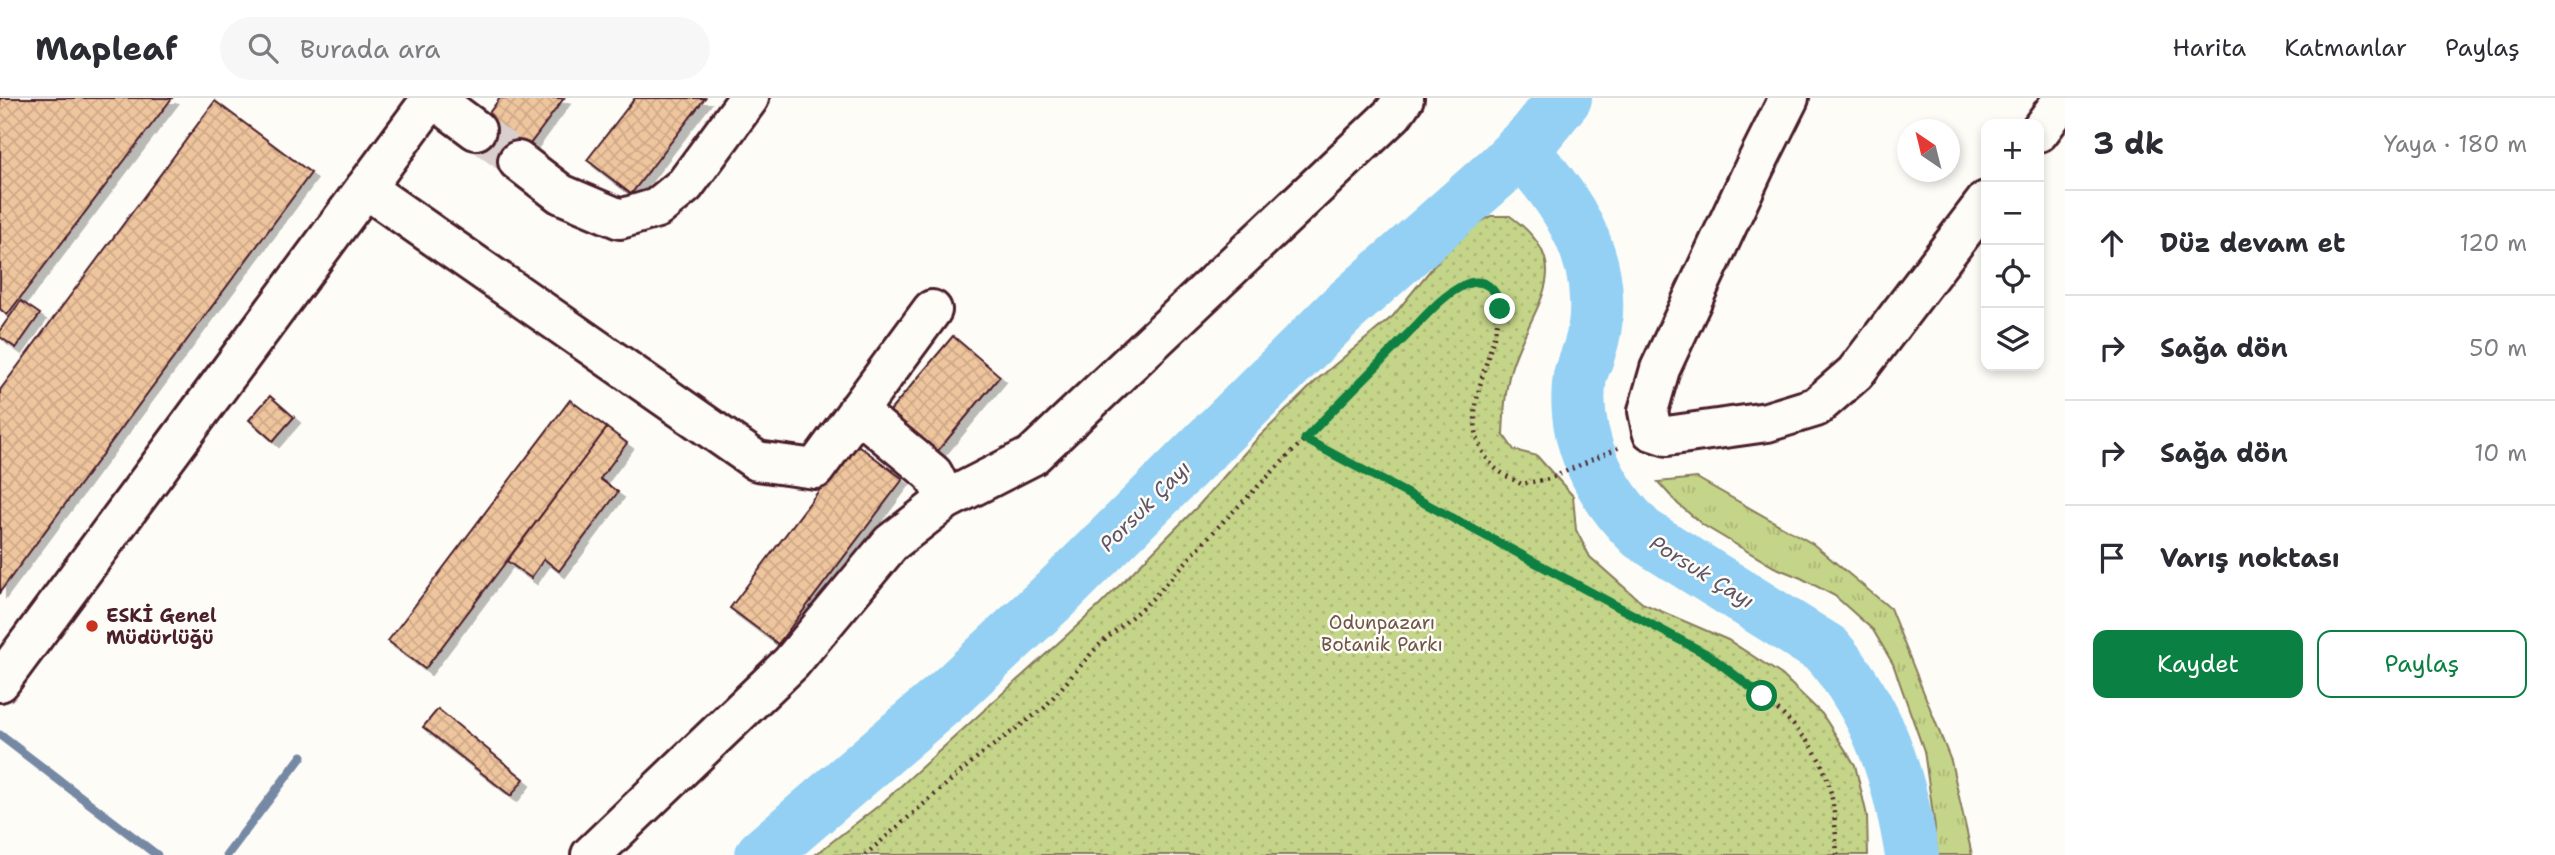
<!DOCTYPE html>
<html lang="tr">
<meta charset="utf-8">
<style>
:root{--surface:#fff;--page:#f7f7f7;--text:#2b2b33;--muted:#7c7c81;--line:#e1e1e2;--accent:#0b8043}
body{margin:0;font-family:"Shantell Sans",sans-serif;background:var(--page);color:var(--text)}
.controls{position:absolute;right:21px;top:21px;display:grid;overflow:hidden;border-radius:14px;box-shadow:0 4px 10px #0003}
.controls button{width:63px;height:63px;display:grid;place-items:center;padding:0;border:0;border-bottom:2px solid var(--line);background:var(--surface);color:var(--text);font:35px sans-serif}
.compass{position:absolute;left:1897px;top:21px;width:63px;height:63px;border-radius:50%;background:var(--surface);box-shadow:0 4px 10px #0003;rotate:325deg}
.stop{position:absolute;width:21px;height:21px;margin:-16px;border:5px solid #0b8043;border-radius:50%;background:#fff}
.stop.end{background:#0b8043;border-color:#fff;box-shadow:0 2px 7px #0008}
.list{margin:0;padding:0;list-style:none}
h2{display:flex;justify-content:space-between;align-items:center;height:91px;margin:0;padding:0 28px;font-size:30px}
h2 small{font-size:23px;font-weight:400;color:var(--muted)}
.list li{display:grid;grid-template-columns:46px 1fr auto;gap:21px;align-items:center;box-sizing:border-box;height:105px;padding:0 28px;border-top:2px solid var(--line)}
.list b{display:block;font-size:26px;white-space:nowrap}
.list em{font-size:23px;font-style:normal;color:var(--muted)}
.actions{display:flex;gap:14px;padding:21px 28px}
.actions a{flex:1;padding:16px 0;border:2px solid var(--accent);border-radius:14px;text-align:center;font-size:24px;color:var(--accent)}
.actions .main{background:var(--accent);color:#fff}
.icon{flex:none;width:38px;height:38px;fill:none;stroke:currentColor;stroke-width:2;stroke-linecap:round;stroke-linejoin:round}
.map{position:relative;flex:none;width:2065px;height:757px;overflow:hidden}
header{display:flex;align-items:center;gap:42px;box-sizing:border-box;height:98px;padding:0 35px;background:var(--surface);border-bottom:2px solid var(--line)}
header strong{font-size:33px}
nav{display:flex;gap:38px;margin-inline-start:auto;font-size:24px}
.search{width:490px;height:63px;background:var(--page);display:flex;align-items:center;gap:18px;box-sizing:border-box;padding:0 24px;border-radius:38px;color:var(--muted);font-size:26px}
main{display:flex}
aside{flex:1;background:var(--surface)}
.map>svg:first-child{display:block}
.grass{fill:url(#grass-tufts);stroke:#877a5a;stroke-width:2}
.park{fill:url(#park-dots);stroke:#877a5a;stroke-width:2}
.lines{fill:none;stroke-linecap:round;stroke-linejoin:round}
.stream{stroke:#7689a4;stroke-width:9}
.river{stroke:#93d0f4;stroke-width:54}
.building{fill:url(#building-cross-hatch);stroke:#4a1f2b;stroke-width:2;filter:url(#shadow)}
.minor-tunnel{stroke:#d9d0ce;stroke-width:38;stroke-dasharray:38 19;stroke-linecap:butt}
.minor-casing{stroke:#4a1f2b;stroke-width:44}
.path{stroke:#4a1f2b;stroke-width:4.5;stroke-dasharray:2 5;stroke-linecap:butt}
.minor{stroke:#fdfcf7;stroke-width:38}
.route{stroke:#0b8043;stroke-width:9}
.poi-dot{fill:#c8321e;stroke:#fdfcf7;stroke-width:2.5}
.labels{text-anchor:middle;stroke-width:5;stroke-linejoin:round;paint-order:stroke}
.poi-label{font-size:19px;font-weight:bold;fill:#4a1f2b;stroke:#fdfcf7;text-anchor:start}
.park-label{font-size:19px;fill:#6f5547;stroke:#fdfcf7}
.water-label{font-size:21px;font-style:italic;fill:#605467;stroke:#fdfcf7}
</style>
<header>
<strong>Mapleaf</strong>
<div class="search"><svg class="icon" aria-label="search" viewBox="0 0 24 24"><circle cx="10" cy="10" r="6"/><path d="M15 15l6 6"/></svg>Burada ara</div>
<nav><a>Harita</a><a>Katmanlar</a><a>Paylaş</a></nav>
</header>
<main>
<div class="map">
<svg width="2065" height="757" viewBox="0 0 2065 757">
<defs>
<pattern id="grass-tufts" width="24" height="20" patternUnits="userSpaceOnUse" patternTransform="scale(1.75)"><rect width="24" height="20" fill="#c4d488"/><path d="M3 7l-1-3M5 7V3M7 7l1-3M15 17l-1-3M17 17v-4M19 17l1-3" fill="none" stroke="#aab676"/></pattern>
<pattern id="park-dots" width="8" height="8" patternUnits="userSpaceOnUse" patternTransform="scale(1.75)"><rect width="8" height="8" fill="#c4d488"/><path d="M2 2h.1M6 6h.1" fill="none" stroke="#aab676" stroke-width="1.8" stroke-linecap="round"/></pattern>
<pattern id="building-cross-hatch" width="8" height="8" patternUnits="userSpaceOnUse" patternTransform="scale(1.75)"><rect width="8" height="8" fill="#efc59e"/><path d="M0 0l8 8M0 8l8-8" fill="none" stroke="#cea988"/></pattern>
<filter id="shadow"><feDropShadow dx="6" dy="6" stdDeviation="0" flood-color="#0004"/></filter>
</defs>
<rect width="100%" height="100%" fill="#fdfcf7"/>
<filter id="ink" filterUnits="userSpaceOnUse"><feTurbulence type="fractalNoise" baseFrequency=".0143" numOctaves="2"/><feDisplacementMap in="SourceGraphic" scale="14" xChannelSelector="R" yChannelSelector="G"/><feConvolveMatrix kernelMatrix="1 2 1 2 8 2 1 2 1" color-interpolation-filters="sRGB"/></filter>
<g filter="url(#ink)">
<path class="grass" d="M1697,380L1813,446L1890,510L1951,663L1972,757H1934L1935,730L1924,653L1893,566L1873,532L1835,498L1801,480L1774,469L1703,427L1678,406L1658,384Z"/>
<path class="park" d="M1491,118H1510C1582,170 1530,208 1511,271C1505,291 1504,315 1503,336L1514,352L1537,358L1573,398L1576,432L1590,459L1642,505L1728,542L1782,577L1822,616L1855,667L1867,718L1868,757H815L882,705L1100,507L1198,408L1257,341L1319,280L1393,218L1441,159L1472,129Z"/>
<g class="lines">
<path class="stream" d="M0,637L157,757
M227,757L302,658"/>
<path class="river" d="M1520,51C1558,91 1595,143 1596,200C1597,218 1595,236 1589,253C1587,261 1582,270 1580,278C1571,339 1600,395 1642,436L1827,552C1880,615 1899,677 1912,757
M762,757L949,596L1057,495L1342,212L1501,71L1535,37L1565,0"/>
</g>
<path class="building" d="M0,0H172L7,217L0,211Z
M500,0H564L508,76L467,45Z
M635,0H705L631,96L587,62Z
M215,3L311,75L0,494V292Z
M21,203L40,216L16,250L0,239V232Z
M953,238L1000,278L932,360L884,320Z
M270,298L294,319L273,343L249,322Z
M570,302L607,330L425,571L388,543Z
M607,330L627,345L600,381L618,394L559,473L544,461L531,480L507,463Z
M855,345L903,381L778,546L730,510Z
M438,611L524,681L511,698L423,629Z"/>
<g class="lines">
<path class="minor-tunnel" d="M476,32L518,63"/>
<defs>
<path id="minor" d="M433,0L476,32
M1789,0L1755,68L1660,271L1648,313L1652,333L1667,338L1767,324L1816,309L1855,275L1986,103
M2039,34L2064,0
M518,63L561,96L620,121L657,110L685,87L749,0
M365,90L757,363L815,371L932,212
M857,313L933,376L946,402
M0,584L432,0
M591,757L791,565L891,445L946,402L1032,358L1393,16L1404,0"/>
</defs>
<use href="#minor" class="minor-casing"/>
<path class="path" d="M1305,341L1710,558C1747,586 1807,628 1824,672C1835,699 1835,728 1837,757
M865,757L979,658L1044,610L1097,549L1152,501L1219,428L1438,206L1465,186L1484,184L1499,198C1503,253 1447,320 1494,369C1501,376 1513,381 1521,386L1549,381L1622,348"/>
<use href="#minor" class="minor"/>
</g>
</g>
<g class="lines" filter="url(#ink)">
<path class="route" d="M1500,211C1498,191 1484,178 1464,187C1441,198 1424,220 1407,237C1373,272 1338,306 1305,341L1710,558L1762,598"/>
</g>
<circle class="poi-dot" cx="92" cy="528" r="7"/>
<g class="labels">
<g class="poi-label">
<text x="106" y="524">ESKİ Genel<tspan x="106" dy="22">Müdürlüğü</tspan></text>
</g>
<g class="park-label">
<text x="1382" y="531">Odunpazarı<tspan x="1382" dy="22">Botanik Parkı</tspan></text>
</g>
<g class="water-label">
<text transform="translate(1145 408) rotate(-45)" y="7">Porsuk Çayı</text>
<text transform="translate(1702 474) rotate(32)" y="7">Porsuk Çayı</text>
</g>
</g>
</svg>
<div class="controls">
<button>+</button>
<button>−</button>
<button><svg class="icon" aria-label="locate" viewBox="0 0 24 24"><circle cx="12" cy="12" r="6"/><path d="M12 2v4M12 18v4M2 12h4M18 12h4"/></svg></button>
<button><svg class="icon" aria-label="layers" viewBox="0 0 24 24"><path d="M12 4l9 5-9 5-9-5zM3 14l9 5 9-5"/></svg></button>
</div>
<svg class="compass" viewBox="-18 -18 36 36"><path d="M0-13l5 13h-10z" fill="#e53935"/><path d="M0 13l5-13h-10z" fill="#7c7c81"/></svg>
<div class="stop" style="left:1762px;top:598px"></div>
<div class="stop end" style="left:1500px;top:211px"></div>
</div>
<aside>
<h2>3 dk<small>Yaya · 180 m</small></h2>
<ul class="list">
<li><svg class="icon" aria-label="ahead" viewBox="0 0 24 24"><path d="M12 20V5M6 11l6-6 6 6"/></svg><div><b>Düz devam et</b></div><em>120 m</em></li>
<li><svg class="icon" aria-label="right" viewBox="0 0 24 24"><path d="M7 20v-9h11M14 6l5 5-5 5"/></svg><div><b>Sağa dön</b></div><em>50 m</em></li>
<li><svg class="icon" aria-label="right" viewBox="0 0 24 24"><path d="M7 20v-9h11M14 6l5 5-5 5"/></svg><div><b>Sağa dön</b></div><em>10 m</em></li>
<li><svg class="icon" aria-label="arrive" viewBox="0 0 24 24"><path d="M6 21V4h12l-3 4 3 4H6"/></svg><div><b>Varış noktası</b></div></li>
</ul>
<div class="actions"><a class="main">Kaydet</a><a>Paylaş</a></div>
</aside>
</main>
